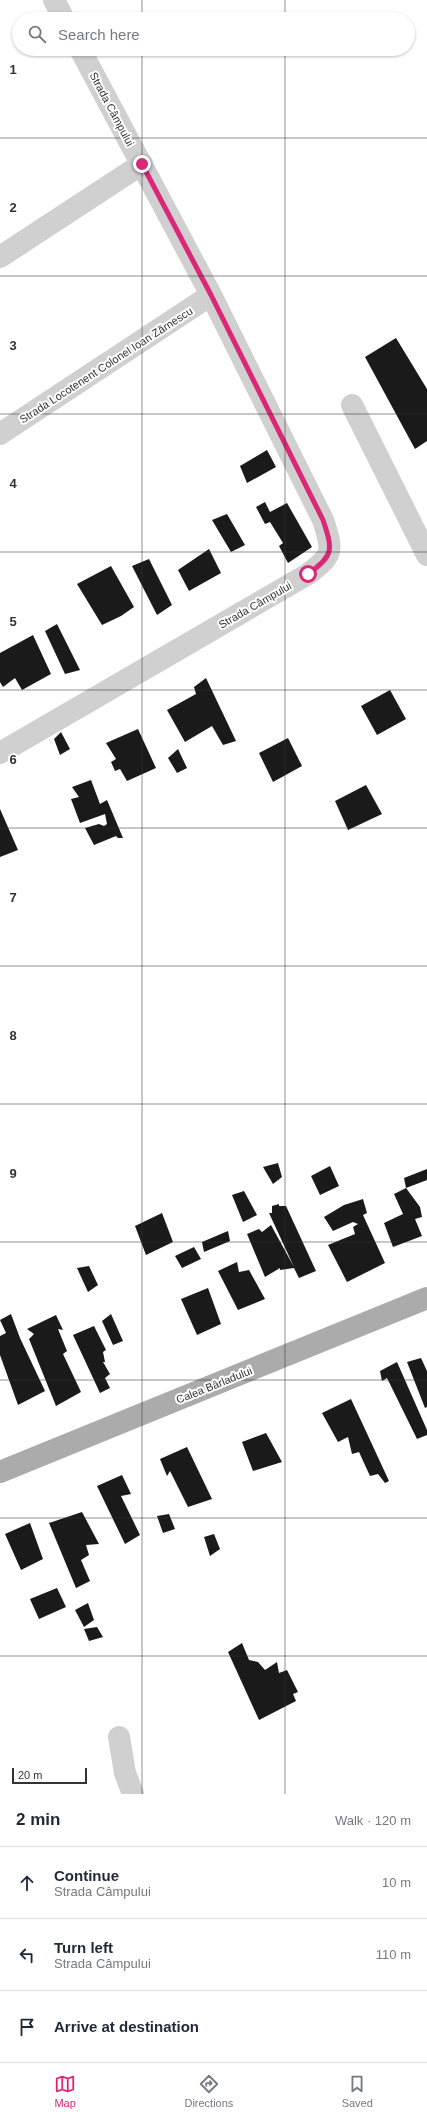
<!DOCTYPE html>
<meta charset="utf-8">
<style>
:root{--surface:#fff;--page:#f2f2f3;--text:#1f2937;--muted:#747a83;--line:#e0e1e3;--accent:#db2777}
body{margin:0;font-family:Arial,sans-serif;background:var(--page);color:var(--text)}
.scale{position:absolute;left:12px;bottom:10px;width:75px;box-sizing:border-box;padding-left:4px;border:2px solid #333;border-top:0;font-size:11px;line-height:14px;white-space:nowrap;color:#333;-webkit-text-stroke:3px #fff;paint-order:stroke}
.stop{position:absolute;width:12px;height:12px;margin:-9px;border:3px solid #db2777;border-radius:50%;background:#fff}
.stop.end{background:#db2777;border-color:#fff;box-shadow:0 1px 4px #0008}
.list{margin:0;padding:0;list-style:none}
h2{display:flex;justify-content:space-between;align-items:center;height:52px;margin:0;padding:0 16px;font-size:17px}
h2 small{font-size:13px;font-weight:400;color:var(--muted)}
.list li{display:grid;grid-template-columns:26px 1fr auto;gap:12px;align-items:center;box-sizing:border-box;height:72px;padding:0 16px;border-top:1px solid var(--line)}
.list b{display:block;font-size:15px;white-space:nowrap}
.list p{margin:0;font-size:13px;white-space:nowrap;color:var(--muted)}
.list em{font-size:13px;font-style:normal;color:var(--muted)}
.icon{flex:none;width:22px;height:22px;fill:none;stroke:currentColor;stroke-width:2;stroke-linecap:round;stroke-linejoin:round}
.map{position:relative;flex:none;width:427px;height:1794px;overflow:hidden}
.search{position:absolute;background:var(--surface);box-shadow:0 1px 3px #0004;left:12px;right:12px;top:12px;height:44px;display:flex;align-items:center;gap:10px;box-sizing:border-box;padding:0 14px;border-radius:22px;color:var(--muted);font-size:15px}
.sheet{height:268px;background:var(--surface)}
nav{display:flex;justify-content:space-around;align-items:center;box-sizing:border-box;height:56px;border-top:1px solid var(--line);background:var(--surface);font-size:11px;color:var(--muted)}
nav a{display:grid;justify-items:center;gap:2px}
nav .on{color:var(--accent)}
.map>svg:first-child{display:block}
.building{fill:#1a1a1a}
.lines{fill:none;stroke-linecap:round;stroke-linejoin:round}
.street{stroke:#d0d0d0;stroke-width:22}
.primary{stroke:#ababab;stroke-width:22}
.route{stroke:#db2777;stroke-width:5}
.grid{fill:none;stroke:#333;stroke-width:1;stroke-opacity:0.55}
.labels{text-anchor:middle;stroke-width:4;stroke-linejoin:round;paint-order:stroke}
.street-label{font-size:11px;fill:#333;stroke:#fff}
.grid-label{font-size:13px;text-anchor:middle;font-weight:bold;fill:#333;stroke:#fff;stroke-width:4;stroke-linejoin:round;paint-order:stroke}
</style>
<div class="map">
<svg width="427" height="1794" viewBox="0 0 427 1794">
<rect width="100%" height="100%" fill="#fff"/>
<path class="building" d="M396,338L427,389V441L415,449L365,357Z
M267,450L276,467L247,483L240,466Z
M265,502L270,512L287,503L312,547L288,563L279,546L283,543L270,522L265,524L256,507Z
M227,514L245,545L231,552L212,520Z
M209,549L221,573L189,591L178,570Z
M149,559L172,605L157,615L132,566Z
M111,566L134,607L121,616L102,625L77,584Z
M57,624L80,670L65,674L45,631Z
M33,635L51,674L22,690L15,678L3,687L0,682V653Z
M206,678L236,741L223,745L212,726L185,742L167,710L196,694L194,687Z
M390,690L406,719L377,735L361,706Z
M138,729L156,768L127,781L120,769L115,771L111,762L116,759L106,743Z
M61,732L70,749L60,755L54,739Z
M288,738L302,766L273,782L259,753Z
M178,749L187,768L177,773L168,758Z
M91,780L100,804L107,800L123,838H118L116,836L94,845L85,828L99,824L104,826L107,824L105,814L80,823L71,799L79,797L72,787Z
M366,785L382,814L348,830L335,801Z
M0,809L18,850L0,857Z
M278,1163L282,1177L273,1184L263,1167Z
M330,1166L339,1186L320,1195L311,1176Z
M427,1169V1180L406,1188L404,1178Z
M406,1188L420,1207L422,1217L415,1219L422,1236L393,1247L384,1223L403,1214L394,1194Z
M244,1191L257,1215L243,1222L232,1195Z
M363,1199L367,1213L363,1215L385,1263L347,1282L328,1245L355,1234L353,1227L358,1224L353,1222L333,1231L324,1217L344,1205Z
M279,1204V1206H286L316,1271L299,1278L294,1268L280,1270V1268L265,1277L247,1234L259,1229L262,1232L271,1225L294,1267L269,1213H272V1206Z
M162,1213L173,1242L146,1255L135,1226Z
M228,1231L230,1241L204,1252L202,1242Z
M194,1247L201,1259L182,1268L175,1256Z
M237,1262L239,1272L249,1270L265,1299L238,1310L218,1271Z
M89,1266L98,1285L88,1292L77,1268Z
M208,1288L221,1324L197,1335L181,1299Z
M11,1314L20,1338L45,1391L18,1405L0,1355V1336L6,1333L0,1320Z
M111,1314L123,1341L113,1345L102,1321Z
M56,1315L63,1330L58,1329L67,1351L63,1354L81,1392L56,1406L29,1339L34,1334L27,1329Z
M94,1326L106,1350L103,1352L105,1362H103L110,1374L105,1378L110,1388L100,1393L73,1335Z
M421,1358L427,1371V1407L425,1408L407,1362Z
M397,1362L427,1430V1435L417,1439L387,1378L382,1381L380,1371Z
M351,1399L389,1481L385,1483L378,1474L370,1476L359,1452L352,1454L348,1437L338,1442L322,1413Z
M266,1433L282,1462L253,1471L242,1442Z
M187,1447L212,1499L188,1507L170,1471L167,1476L160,1459Z
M122,1475L131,1494L121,1496L140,1535L125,1544L97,1486Z
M82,1512L99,1544L86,1545L89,1555L81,1560L90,1581L76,1588L49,1523Z
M169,1514L175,1529L163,1533L157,1516Z
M30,1523L43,1559L21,1570L5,1534Z
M214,1534L220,1549L210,1556L204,1537Z
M57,1588L66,1607L39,1619L30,1599Z
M88,1603L94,1620L84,1627L75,1610Z
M97,1627L103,1637L89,1641L84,1629Z
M242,1643L249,1660L258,1662L265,1670L277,1662L279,1673L287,1670L298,1692L293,1694L296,1701L259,1720L228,1652Z"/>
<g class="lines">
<path class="street" d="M54,0L64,19
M0,257L142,164
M352,405L427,555
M0,434L211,295
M0,753L308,574C334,555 333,550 323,520L211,295L80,49
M119,1737L125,1773L133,1794"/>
<path class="primary" d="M0,1472L427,1298"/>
</g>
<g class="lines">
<path class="route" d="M142,164L211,295L323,520C333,550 334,555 308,574"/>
</g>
<path class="grid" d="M142,0V19M285,0V19M142,49V1794M285,49V1794M0,138H427M0,276H427M0,414H427M0,552H427M0,690H427M0,828H427M0,966H427M0,1104H427M0,1242H427M0,1380H427M0,1518H427M0,1656H427"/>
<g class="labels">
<g class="street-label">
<text transform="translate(112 109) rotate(62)" y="4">Strada Câmpului</text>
<text transform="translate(106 365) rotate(-33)" y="4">Strada Locotenent Colonel Ioan Zărnescu</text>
<text transform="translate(255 605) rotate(-30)" y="4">Strada Câmpului</text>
<text transform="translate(214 1385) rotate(-22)" y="4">Calea Bârladului</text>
</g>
</g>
<g class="grid-label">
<text x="13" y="74">1</text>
<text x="13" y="212">2</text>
<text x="13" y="350">3</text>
<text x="13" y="488">4</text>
<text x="13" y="626">5</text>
<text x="13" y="764">6</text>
<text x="13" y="902">7</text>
<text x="13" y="1040">8</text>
<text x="13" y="1178">9</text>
</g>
</svg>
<div class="scale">20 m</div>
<div class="stop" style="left:308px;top:574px"></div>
<div class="stop end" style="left:142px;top:164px"></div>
<div class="search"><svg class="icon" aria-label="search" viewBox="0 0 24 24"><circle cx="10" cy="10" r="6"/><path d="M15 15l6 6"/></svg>Search here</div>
</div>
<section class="sheet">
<h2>2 min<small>Walk · 120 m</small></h2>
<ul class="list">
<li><svg class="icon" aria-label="ahead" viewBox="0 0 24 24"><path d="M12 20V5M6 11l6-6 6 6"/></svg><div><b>Continue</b><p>Strada Câmpului</p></div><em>10 m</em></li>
<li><svg class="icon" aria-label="left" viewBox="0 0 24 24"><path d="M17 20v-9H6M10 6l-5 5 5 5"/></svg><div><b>Turn left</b><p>Strada Câmpului</p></div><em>110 m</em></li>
<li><svg class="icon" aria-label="arrive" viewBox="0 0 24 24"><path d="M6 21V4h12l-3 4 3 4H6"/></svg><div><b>Arrive at destination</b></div></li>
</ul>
</section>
<nav>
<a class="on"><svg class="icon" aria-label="map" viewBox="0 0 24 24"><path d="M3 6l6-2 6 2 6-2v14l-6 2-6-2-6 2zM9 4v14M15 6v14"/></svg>Map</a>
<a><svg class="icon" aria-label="directions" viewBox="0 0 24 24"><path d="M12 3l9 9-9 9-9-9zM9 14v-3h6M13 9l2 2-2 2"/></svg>Directions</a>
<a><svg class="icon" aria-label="saved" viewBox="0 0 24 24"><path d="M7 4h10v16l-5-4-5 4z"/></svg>Saved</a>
</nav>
